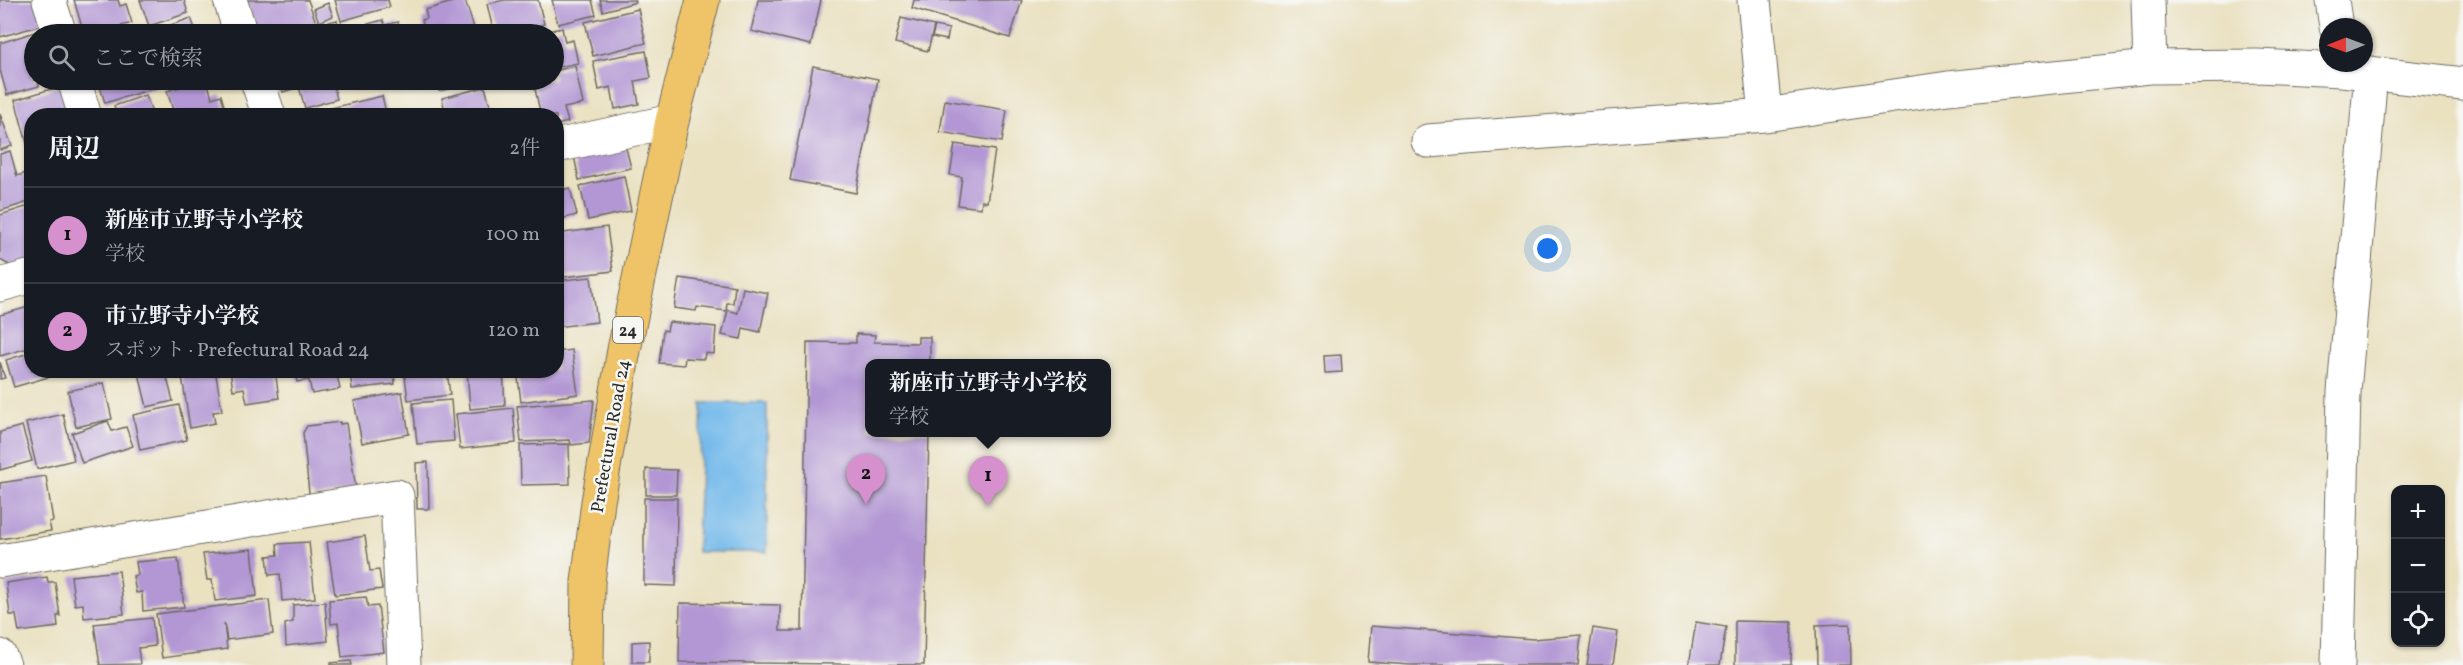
<!DOCTYPE html>
<html lang="ja">
<meta charset="utf-8">
<style>
:root{--surface:#171b24;--page:#20242c;--text:#f1f3f6;--muted:#9ea1a6;--line:#363941;--accent:#d690ce}
body{margin:0;font-family:Vollkorn,"Noto Serif JP",serif;background:var(--page);color:var(--text)}
.controls{position:absolute;right:18px;bottom:18px;display:grid;overflow:hidden;border-radius:12px;box-shadow:0 2px 4px #0004}
.controls button{width:54px;height:54px;display:grid;place-items:center;padding:0;border:0;border-bottom:2px solid var(--line);background:var(--surface);color:var(--text);font:30px sans-serif}
.compass{position:absolute;left:2319px;top:18px;width:54px;height:54px;border-radius:50%;background:var(--surface);box-shadow:0 2px 4px #0004;rotate:269deg}
.you{position:absolute;left:1548px;top:249px;width:21px;height:21px;margin:-15px;border:4px solid #fff;border-radius:50%;background:#1a73e8;box-shadow:0 0 0 9px #1a73e833}
.badge{display:grid;place-items:center;width:39px;height:39px;border-radius:50%;background:var(--accent);color:#111;font-size:20px;font-weight:700}
.pin{position:absolute;translate:-50% -50px;filter:drop-shadow(0 2px 3px #0008)}
.pin::after{content:'';position:absolute;top:32px;width:21px;height:18px;background:inherit;clip-path:polygon(0 0,100% 0,50% 100%)}
.popup{position:absolute;left:865px;top:359px;width:246px;height:78px;box-sizing:border-box;display:grid;place-content:center;border-radius:12px;background:var(--surface);filter:drop-shadow(0 2px 4px #0005);font-size:20px;white-space:nowrap;color:var(--muted)}
.popup b{font-size:22px;color:var(--text)}
.popup::after{content:'';position:absolute;left:50%;top:100%;margin-left:-12px;border:12px solid transparent;border-top-color:var(--surface)}
.list{margin:0;padding:0;list-style:none}
h2{display:flex;justify-content:space-between;align-items:center;height:78px;margin:0;padding:0 24px;font-size:26px}
h2 small{font-size:20px;font-weight:400;color:var(--muted)}
.list li{display:grid;grid-template-columns:39px 1fr auto;gap:18px;align-items:center;box-sizing:border-box;height:96px;padding:0 24px;border-top:2px solid var(--line)}
.list b{display:block;font-size:22px;white-space:nowrap}
.list p{margin:0;font-size:20px;white-space:nowrap;color:var(--muted)}
.list em{font-size:20px;font-style:normal;color:var(--muted)}
.icon{flex:none;width:33px;height:33px;fill:none;stroke:currentColor;stroke-width:2;stroke-linecap:round;stroke-linejoin:round}
.map{position:relative;flex:none;width:2463px;height:665px;overflow:hidden}
.search{position:absolute;background:var(--surface);box-shadow:0 2px 4px #0004;left:24px;top:24px;width:540px;height:66px;display:flex;align-items:center;gap:15px;box-sizing:border-box;padding:0 21px;border-radius:33px;color:var(--muted);font-size:22px}
.panel{position:absolute;background:var(--surface);box-shadow:0 2px 4px #0004;left:24px;top:108px;width:540px;height:270px;border-radius:24px}
.map>svg:first-child{display:block}
.water{fill:#74baeb;stroke:#50728b;stroke-width:1.5}
.building{fill:#b297d4}
.lines{fill:none;stroke-linecap:round;stroke-linejoin:round}
.minor-casing{stroke:#6e6b60;stroke-width:35}
.major-casing{stroke:#6e6b60;stroke-width:35}
.minor{stroke:#fff;stroke-width:33}
.major{stroke:#efc469;stroke-width:33}
.labels{text-anchor:middle;stroke-width:5;stroke-linejoin:round;paint-order:stroke}
.shield{fill:#f6f6f2;stroke:#686867;stroke-width:1.5}
.shield-label{font-size:16px;font-weight:bold;fill:#2b2b2b}
.street-label{font-size:18px;fill:#2b2b2b;stroke:#f6f6f2}
</style>
<div class="map">
<svg width="2463" height="665" viewBox="0 0 2463 665">
<rect width="100%" height="100%" fill="#f6f6f2"/>
<filter id="ink" filterUnits="userSpaceOnUse"><feTurbulence type="fractalNoise" baseFrequency=".0167" numOctaves="2"/><feDisplacementMap in="SourceGraphic" scale="12" xChannelSelector="R" yChannelSelector="G"/><feConvolveMatrix kernelMatrix="1 2 1 2 8 2 1 2 1" color-interpolation-filters="sRGB"/></filter>
<filter id="wash" filterUnits="userSpaceOnUse"><feTurbulence type="fractalNoise" baseFrequency=".008" numOctaves="4" result="noise"/><feDisplacementMap in="SourceGraphic" scale="24" xChannelSelector="R" yChannelSelector="G"/><feGaussianBlur stdDeviation="1.35" result="paint"/><feColorMatrix in="noise" values="0 0 0 0 0 0 0 0 0 0 0 0 0 0 0 0 0 1.4 0 .05"/><feComposite in="paint" operator="in"/></filter>
<g filter="url(#wash)">
<rect width="100%" height="100%" fill="#eae1c1"/>
<path class="water" d="M702,403H767V552H697Z"/>
<g id="blocks">
<path class="building" d="M0,0H35L42,25L0,37Z
M74,0H118L120,6L126,4L132,23L92,34H84Z
M140,0H184L188,13L149,26Z
M246,0H308L319,31L308,34H258Z
M335,0H388L390,7L341,21Z
M459,0H465L476,34H420L419,30L424,29L422,20L427,18L425,10Z
M504,0H538L544,24L503,34H494L487,4Z
M552,0H592L596,15L558,24Z
M600,0H635L636,2L603,11Z
M758,0H821L811,45L751,31Z
M914,0H1022L1010,38L912,8Z
M328,3L333,16L319,22L314,9Z
M638,9L646,43L593,56L585,22Z
M191,18L197,34H152L151,32Z
M901,18L934,26L928,51L895,43Z
M337,20L339,28L323,33L321,24Z
M383,20L385,25L398,22L401,34H348L346,30Z
M935,26L949,29L947,40L932,37Z
M562,28L565,42L573,40L578,63L554,68V34L537,33Z
M38,31L39,34H34V80H38L39,86L7,95L0,70V43Z
M646,51L651,78L635,81L639,104L615,109L611,87L599,90L593,61Z
M575,66L583,104L564,108L568,122L556,125V116H541L533,80H554V71Z
M813,66L878,79L856,193L790,180Z
M98,80H153L155,88L105,103Z
M167,80H182L169,84Z
M203,80H207L212,98L221,95L227,116H175L167,91Z
M279,80H332L337,99L305,108L299,87L283,92Z
M436,80H486L439,91Z
M61,86L70,116H32V146L28,147L15,100Z
M485,87L493,116H446L442,98Z
M146,95L153,116H117L114,106Z
M382,96L387,116H311L310,113Z
M945,100L1007,110L1002,142L940,132Z
M0,114L12,146L0,150Z
M625,144L631,168L579,180L574,156Z
M955,144L995,150L987,202L982,201L981,208L958,205L962,177L950,175Z
M10,151L17,176L29,172L32,181V201L0,211V154Z
M557,170L562,190L570,188L577,215L556,220Z
M624,176L631,211L588,220L580,186Z
M32,205V263L15,268L0,260V215Z
M607,227L613,271L556,278V234Z
M591,277L597,322L556,327V281Z
M679,278L735,286L733,303H727L726,311L697,307L696,311L674,308Z
M743,288L768,293L760,332L743,328L741,339L722,335L728,310L738,313Z
M32,306V347L0,356V315Z
M669,322L716,327L714,354L705,353L704,359L685,358L684,365L659,363L663,330L667,331Z
M856,334L875,335L874,342L918,343V337H930V364H870V432H929L924,665L679,662L680,603L780,605V631H802L807,342L856,343Z
M572,350L578,394L521,402L517,370H556V352Z
M32,352V370H50L52,376L14,387L6,360Z
M1341,355L1342,372L1325,373L1324,356Z
M0,362L5,378L0,379Z
M138,370H165L173,401L147,407Z
M181,370H226L227,373L216,375L222,411L213,412L215,423L190,428Z
M230,370H275L279,398L247,403L244,388L233,390Z
M295,370H336L340,389L312,394L309,380L297,382Z
M350,370H394L395,384L352,389Z
M404,370H447L450,395L408,400Z
M467,370H503L505,406L470,409Z
M104,383L112,419L76,427L68,391Z
M402,392L409,434L362,443L354,401Z
M451,400L454,441L417,444L413,403Z
M594,400L589,443L571,445L570,440L521,442L517,406Z
M179,405L187,440L140,450L133,415Z
M513,408L516,443L460,449L456,414Z
M63,414L74,460L37,469L26,423Z
M108,421L112,431L126,427L133,446L82,463L72,433Z
M340,422V424L346,423L356,489L315,498L309,493L303,433L307,426Z
M22,426L32,461L0,470V432Z
M569,444L570,484L521,485L520,445Z
M428,462L429,509H417L416,463Z
M646,469L677,470L676,495H646Z
M46,476L53,521L49,522L51,531L0,539V483Z
M644,498H677L676,586L644,585Z
M365,536L370,571L379,570L382,589L335,595L327,542Z
M309,542L315,598L282,601L280,574L269,575L267,556L278,555L277,544Z
M252,549L257,596L215,601L212,580H207L203,554Z
M178,558L184,607L143,611L142,592L136,593L133,576L138,575L136,562Z
M119,571L124,614L84,618L83,604L75,605L71,576Z
M47,577L48,582H55L60,616H57L58,627L19,632L16,615H10L6,583Z
M366,597L368,607L378,606L384,652L342,657L338,623L331,624L329,600Z
M269,600L273,634L227,640L224,623L227,649L162,658L156,614Z
M325,602L328,641L286,646L285,624L293,622V605Z
M152,618L155,646L138,648L140,664L100,665L94,624Z
M1735,621L1792,622L1791,665H1735Z
M1696,622L1726,627L1720,665H1689Z
M1850,624L1851,665H1817L1816,625Z
M1371,626L1533,639L1581,635L1578,665H1410L1368,662Z
M1593,628L1618,632L1613,665H1587Z
M649,641V662H632V642Z
M351,661L352,665H331V663Z"/>
</g>
</g>
<g filter="url(#ink)">
<use href="#blocks" fill-opacity="0" stroke="#6e6b60" stroke-width="1.5"/>
<g class="lines">
<defs>
<path id="minor" d="M49,0L60,34
M230,0L241,34
M1754,0L1765,115
M2148,0L2150,67
M2332,0L2336,27
M74,80L85,116
M257,80L269,116
M1428,141L1765,115L1948,88L2150,67L2257,66L2342,70L2463,84
M556,146L672,121
M0,285L32,276
M0,561L397,496L404,665
M0,656L4,665
M2338,665L2344,392L2371,73"/>
<path id="major" d="M587,665L588,582L598,502L624,350L672,121L703,0"/>
</defs>
<use href="#minor" class="minor-casing"/>
<use href="#major" class="major-casing"/>
<use href="#minor" class="minor"/>
<use href="#major" class="major"/>
</g>
</g>
<g class="labels">
<rect class="shield" x="613" y="317" width="30" height="26" rx="4.5"/>
<g class="shield-label">
<text x="628" y="336">24</text>
</g>
<g class="street-label">
<text transform="translate(610 436) rotate(-80)" y="6">Prefectural Road 24</text>
</g>
</g>
</svg>
<div class="controls">
<button>+</button>
<button>−</button>
<button><svg class="icon" aria-label="locate" viewBox="0 0 24 24"><circle cx="12" cy="12" r="6"/><path d="M12 2v4M12 18v4M2 12h4M18 12h4"/></svg></button>
</div>
<svg class="compass" viewBox="-18 -18 36 36"><path d="M0-13l5 13h-10z" fill="#e53935"/><path d="M0 13l5-13h-10z" fill="#9ea1a6"/></svg>
<div class="you"></div>
<div class="pin badge" style="left:988px;top:506px">1</div>
<div class="popup"><b>新座市立野寺小学校</b>学校</div>
<div class="pin badge" style="left:866px;top:504px">2</div>
<div class="search"><svg class="icon" aria-label="search" viewBox="0 0 24 24"><circle cx="10" cy="10" r="6"/><path d="M15 15l6 6"/></svg>ここで検索</div>
<section class="panel">
<h2>周辺<small>2件</small></h2>
<ul class="list">
<li><span class="badge">1</span><div><b>新座市立野寺小学校</b><p>学校</p></div><em>100 m</em></li>
<li><span class="badge">2</span><div><b>市立野寺小学校</b><p>スポット · Prefectural Road 24</p></div><em>120 m</em></li>
</ul>
</section>
</div>
